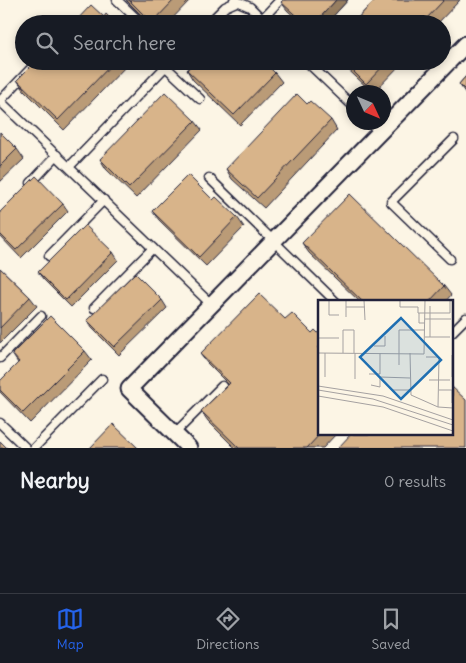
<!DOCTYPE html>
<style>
:root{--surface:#171b24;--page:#20242c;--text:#f1f3f6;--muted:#9ea1a6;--line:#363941;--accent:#2563eb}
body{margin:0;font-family:Delius,sans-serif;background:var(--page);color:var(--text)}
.compass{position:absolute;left:346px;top:85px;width:45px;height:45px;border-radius:50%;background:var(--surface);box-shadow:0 2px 8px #0003;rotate:134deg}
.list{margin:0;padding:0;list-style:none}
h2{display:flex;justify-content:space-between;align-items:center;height:65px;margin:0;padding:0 20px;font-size:21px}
h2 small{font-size:16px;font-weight:400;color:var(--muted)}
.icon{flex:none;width:28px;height:28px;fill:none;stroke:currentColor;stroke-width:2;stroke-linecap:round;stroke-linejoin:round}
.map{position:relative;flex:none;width:466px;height:448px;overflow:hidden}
.search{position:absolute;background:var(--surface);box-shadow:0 2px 8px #0003;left:15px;right:15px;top:15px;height:55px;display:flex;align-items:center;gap:12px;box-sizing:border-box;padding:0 18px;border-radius:28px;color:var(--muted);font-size:19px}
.sheet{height:145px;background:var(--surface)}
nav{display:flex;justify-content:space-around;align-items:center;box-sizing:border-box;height:70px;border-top:1px solid var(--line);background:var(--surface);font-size:14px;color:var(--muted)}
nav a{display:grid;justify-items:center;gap:2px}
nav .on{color:var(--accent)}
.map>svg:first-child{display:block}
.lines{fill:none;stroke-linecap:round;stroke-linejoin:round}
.service-casing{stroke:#22223b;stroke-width:11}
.minor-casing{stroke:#22223b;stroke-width:19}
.service{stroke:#fcf5e5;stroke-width:8}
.minor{stroke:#fcf5e5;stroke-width:15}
.wall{fill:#ba9b77;stroke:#22223b}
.shaded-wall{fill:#977e61;stroke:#22223b}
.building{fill:#d8b48a;stroke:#22223b}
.inset-road{fill:none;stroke:#a5a1a1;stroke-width:1}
.view{fill:#1f6fb2;fill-opacity:0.15;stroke:#1f6fb2;stroke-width:2.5}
.inset-edge{fill:none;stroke:#22223b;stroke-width:2.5}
</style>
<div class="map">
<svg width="466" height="448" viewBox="0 0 466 448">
<rect width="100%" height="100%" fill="#fcf5e5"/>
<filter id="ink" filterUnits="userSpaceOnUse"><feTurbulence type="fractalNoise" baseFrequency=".02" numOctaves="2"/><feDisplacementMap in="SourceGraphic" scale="10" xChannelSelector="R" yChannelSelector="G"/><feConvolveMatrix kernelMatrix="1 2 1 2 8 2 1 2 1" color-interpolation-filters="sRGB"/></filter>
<g filter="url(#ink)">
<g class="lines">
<defs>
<path id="service" d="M117,0L142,24
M234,0L250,7L262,19
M208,24L225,7L236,2
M267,24L262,19L280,0
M306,61L354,107
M166,67L200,99
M0,101L213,306
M0,101L38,61
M369,122L380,133
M69,167L171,61
M209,178L336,302
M31,183L57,155
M49,256L104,200
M450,259L391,202L454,139
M94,308L153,248
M452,332L466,318
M0,358L41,316
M0,423L26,448
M174,434L222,386
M34,448L102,379"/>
<path id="minor" d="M189,448L129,389L466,44"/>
</defs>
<use href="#service" class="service-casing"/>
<use href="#minor" class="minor-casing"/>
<use href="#service" class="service"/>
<use href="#minor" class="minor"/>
</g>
<path class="wall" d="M126,0H190L167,24H150Z
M348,0L326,24H302L287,10L281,2Z
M374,0H460L437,24H352L375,0Z
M36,61H131L64,130L24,90L17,80Z
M339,61H404L374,92H372Z
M187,70L275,73L282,82L240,125L193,80Z
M466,76V94L459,84Z
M331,120L337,130L264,208L232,179L226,169Z
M195,121L202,130L136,198L106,169L100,159Z
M0,132L17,149L24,159L0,182Z
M213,200L237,217L244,227L206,266L159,220L152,211Z
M63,204L68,211L21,258L0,236V212Z
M302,243L444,286L451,295L445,302H360L309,253Z
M113,252L118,260L71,307L43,279L38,272Z
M0,268L30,297L37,306L0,343Z
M162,300L167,308L119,355L92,328L87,320Z
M285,319L312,333L320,335V434H336L323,448H235L208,421L201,411L228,384L207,363L200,354Z
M85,351L92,360L30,423L0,392V381L18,363L12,354Z"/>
<path class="shaded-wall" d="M336,0H348L326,24H314Z"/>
<path class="building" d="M129,0H174L152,23Z
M283,0H336L314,24H305L281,2Z
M375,0H444L426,19L428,21L425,24H352Z
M91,5L104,17L106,14L116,24H73Z
M36,61H115L58,120L17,80Z
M195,61H263L275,73L234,115L187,70Z
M343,61H388L366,84Z
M466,76V91L459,84Z
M165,92L195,121L129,188L100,159Z
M297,94L307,104L310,101L331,120L257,198L226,169Z
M0,132L17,149L0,166Z
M188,175L213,200L216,197L237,217L199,257L152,211Z
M36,176L63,204L16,250L0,234V212Z
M350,194L444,286L429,302H363L302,243Z
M85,225L113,252L66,300L38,272Z
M0,268L30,297L0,328Z
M135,273L162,300L114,347L87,320Z
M259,294L285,319L292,313L312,333L315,330L320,335V346L318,348L320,350V434L307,448H239L201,411L230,383L200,354Z
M50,316L85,351L23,413L0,390V381L19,362L12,354Z
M452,387L466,400V448H338L351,434H452Z
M113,424L138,448H90Z
M0,441L7,448H0Z"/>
</g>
<g transform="translate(318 300)">
<rect width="135" height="135" fill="#fcf5e5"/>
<path class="inset-road" d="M11,0V15H21M46,0L47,20M82,0V7H100V13H132V0M28,7H47M101,13V23H107M28,17V0M107,19H133M107,37H112V6M112,37H132M0,38H21M56,46H67V36M0,53L106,54L107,0M25,53V30H36V53M92,53L93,95L120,107L135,108M134,55V77M108,57H121L120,107M81,65V30H107M51,74H62V53M7,77V53M62,77L92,78M37,79V53M111,80H132M53,85L62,87V77M0,86L65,96L135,120M0,90L55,99L135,125M75,90H92M121,90H134V103M0,96L65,107L135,131"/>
<path class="view" d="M83,18L123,60L83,99L42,57Z"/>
<rect width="135" height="135" class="inset-edge"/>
</g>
</svg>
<svg class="compass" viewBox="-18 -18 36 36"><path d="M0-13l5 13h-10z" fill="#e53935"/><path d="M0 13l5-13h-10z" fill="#9ea1a6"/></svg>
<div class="search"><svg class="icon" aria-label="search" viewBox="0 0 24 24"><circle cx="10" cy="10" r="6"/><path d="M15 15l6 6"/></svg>Search here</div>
</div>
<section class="sheet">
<h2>Nearby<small>0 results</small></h2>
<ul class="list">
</ul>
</section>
<nav>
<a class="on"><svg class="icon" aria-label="map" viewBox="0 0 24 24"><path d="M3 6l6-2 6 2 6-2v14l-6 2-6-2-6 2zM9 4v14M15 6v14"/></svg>Map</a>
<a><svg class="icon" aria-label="directions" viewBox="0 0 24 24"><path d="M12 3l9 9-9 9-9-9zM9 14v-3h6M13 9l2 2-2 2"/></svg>Directions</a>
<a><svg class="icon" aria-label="saved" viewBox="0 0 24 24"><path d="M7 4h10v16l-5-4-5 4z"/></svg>Saved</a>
</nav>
